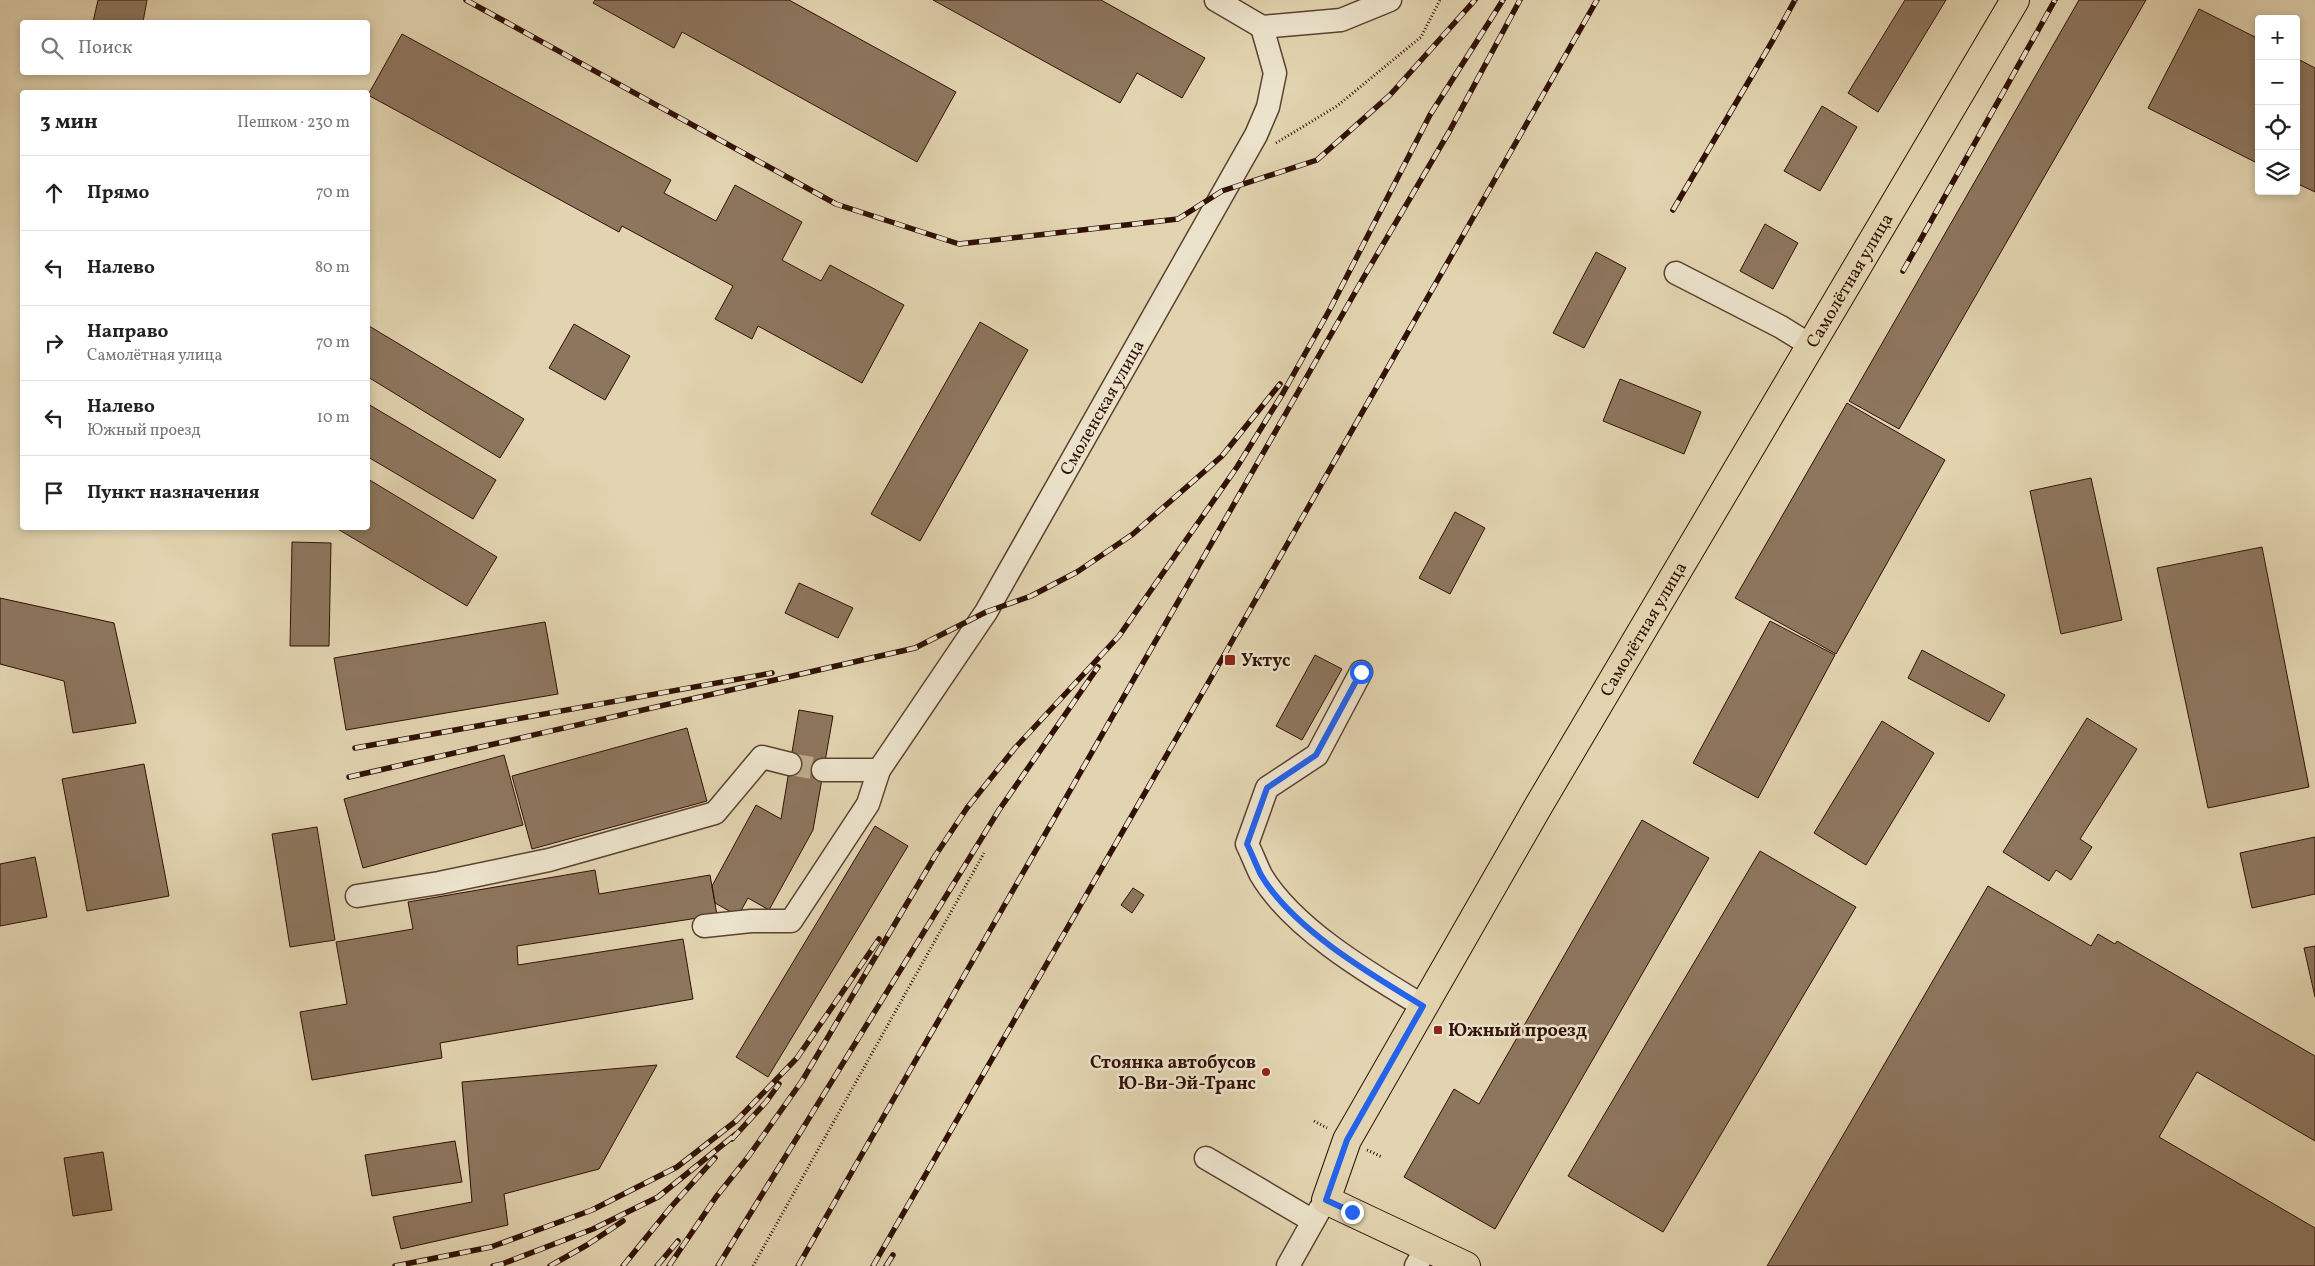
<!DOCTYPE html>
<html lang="ru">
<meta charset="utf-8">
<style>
:root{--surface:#fff;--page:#f6f6f6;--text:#222;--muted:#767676;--line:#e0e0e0}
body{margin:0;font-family:Vollkorn,serif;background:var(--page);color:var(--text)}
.controls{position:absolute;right:15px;top:15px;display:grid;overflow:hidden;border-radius:5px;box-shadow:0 2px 8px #0003}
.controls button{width:45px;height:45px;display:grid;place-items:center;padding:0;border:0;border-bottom:1px solid var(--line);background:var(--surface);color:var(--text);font:25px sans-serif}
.stop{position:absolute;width:15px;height:15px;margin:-11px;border:4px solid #2563eb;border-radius:50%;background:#fff}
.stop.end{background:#2563eb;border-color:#fff;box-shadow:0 1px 5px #0008}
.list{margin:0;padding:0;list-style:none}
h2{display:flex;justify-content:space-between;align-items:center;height:65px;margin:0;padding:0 20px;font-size:21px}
h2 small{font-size:16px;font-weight:400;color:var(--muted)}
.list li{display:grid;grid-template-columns:32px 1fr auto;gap:15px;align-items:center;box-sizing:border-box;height:75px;padding:0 20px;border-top:1px solid var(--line)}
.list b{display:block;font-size:19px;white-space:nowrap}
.list p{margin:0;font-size:16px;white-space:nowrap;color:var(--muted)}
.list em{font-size:16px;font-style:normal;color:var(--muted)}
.icon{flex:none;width:28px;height:28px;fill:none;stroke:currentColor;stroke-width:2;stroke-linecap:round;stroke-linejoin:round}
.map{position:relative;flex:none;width:2315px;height:1266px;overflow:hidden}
.search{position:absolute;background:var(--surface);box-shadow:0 2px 8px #0003;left:20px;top:20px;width:350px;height:55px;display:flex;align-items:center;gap:12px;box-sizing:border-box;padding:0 18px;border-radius:5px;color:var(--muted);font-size:19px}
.panel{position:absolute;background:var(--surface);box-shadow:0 2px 8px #0003;left:20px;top:90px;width:350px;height:440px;border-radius:5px}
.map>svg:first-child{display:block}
.building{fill:#8d765e;stroke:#301105}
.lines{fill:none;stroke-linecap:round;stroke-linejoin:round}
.minor-tunnel{stroke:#bead8e;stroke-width:22;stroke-dasharray:22 11;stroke-linecap:butt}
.minor-casing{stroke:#5c4230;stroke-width:25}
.major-casing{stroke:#301105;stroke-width:30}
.path{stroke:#301105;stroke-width:3;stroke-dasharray:1 2.5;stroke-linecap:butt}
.minor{stroke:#ece3cc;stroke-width:22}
.major{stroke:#e2d4b0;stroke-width:28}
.rail-casing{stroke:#301105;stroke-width:5.5}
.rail{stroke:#ece3cc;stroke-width:4;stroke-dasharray:11;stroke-linecap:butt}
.route{stroke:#2563eb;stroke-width:6}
.poi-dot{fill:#8f2418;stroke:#ece3cc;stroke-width:2}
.labels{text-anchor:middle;stroke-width:5;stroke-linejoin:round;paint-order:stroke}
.street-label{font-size:18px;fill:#301105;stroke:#ece3cc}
.poi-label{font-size:18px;font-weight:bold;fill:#301105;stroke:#ece3cc;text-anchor:start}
</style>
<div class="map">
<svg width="2315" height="1266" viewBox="0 0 2315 1266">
<rect width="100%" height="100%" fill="#e2d4b0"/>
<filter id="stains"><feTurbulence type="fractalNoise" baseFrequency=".004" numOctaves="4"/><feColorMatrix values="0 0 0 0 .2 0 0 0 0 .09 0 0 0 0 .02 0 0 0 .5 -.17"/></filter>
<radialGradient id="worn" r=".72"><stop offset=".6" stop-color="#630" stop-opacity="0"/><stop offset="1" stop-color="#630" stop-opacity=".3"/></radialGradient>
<path class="building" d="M98,0H147L143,22H93Z
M595,0H789L956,92L917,162L682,32L674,48L593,3Z
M933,0H1101L1205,58L1182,98L1137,73L1120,103Z
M1905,0H1946L1878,112L1848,93Z
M2079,0H2146L1899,429L1849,401Z
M2199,9L2259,39V164L2148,108Z
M402,34L671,180L664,193L716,221L735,185L802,222L782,260L821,281L830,265L904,305L862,383L758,326L752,339L715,319L733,286L622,226L619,232L368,95Z
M2296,58L2315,68V192L2296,183Z
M1822,106L1857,127L1820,191L1784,171Z
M1765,224L1798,243L1773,289L1740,271Z
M1596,252L1626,268L1584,348L1553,333Z
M980,322L1028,350L920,541L871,514Z
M574,324L630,356L605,400L549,368Z
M369,326L524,419L500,458L368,377Z
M1620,379L1701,412L1684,454L1603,421Z
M1847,403L1945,460L1836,654L1735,598Z
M368,404L496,480L473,519L368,457Z
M2091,478L2122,620L2061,634L2030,491Z
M368,479L497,557L467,606L336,528H368Z
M1455,512L1485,528L1450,594L1419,578Z
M292,542L331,543L329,646H290Z
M2262,547L2309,787L2208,808L2157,568Z
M799,583L853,608L838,638L785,613Z
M0,598L114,623L136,723L73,733L64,681L0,664Z
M1770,621L1835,655L1758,798L1693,763Z
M545,622L558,694L346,730L334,658Z
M1922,650L2005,695L1989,722L1908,678Z
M1315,655L1342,669L1302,740L1276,726Z
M799,710L833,716L813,830L769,910L748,898L738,916L715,903L712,886L756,805L781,819Z
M2087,718L2137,749L2080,839L2092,847L2071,880L2056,870L2049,881L2003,852Z
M1882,721L1934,753L1866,865L1814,833Z
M687,728L707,801L532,849L512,776Z
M504,755L523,825L363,868L344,799Z
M144,764L169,896L87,911L62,779Z
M1642,820L1709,858L1495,1229L1404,1177L1454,1089L1479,1104Z
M875,826L908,846L768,1077L736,1057Z
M317,827L335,940L290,947L272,834Z
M2315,837V894L2252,908L2240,853Z
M1760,851L1856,907L1663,1232L1568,1176Z
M35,857L47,917L0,926V864Z
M595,870L599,894L710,875L717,915L517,946L518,965L683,939L693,999L440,1043L442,1058L312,1080L300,1012L347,1004L336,942L413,929L408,902Z
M1988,886L2091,946L2098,934L2115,944L2117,941L2315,1056V1141L2197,1072L2159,1137L2315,1228V1266H1767Z
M1133,888L1144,895L1132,913L1121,905Z
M2315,946V997L2304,948Z
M657,1065L599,1169L504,1194L508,1225L401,1249L393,1217L472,1202L462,1082Z
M455,1141L462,1182L372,1196L365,1155Z
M103,1152L112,1210L73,1216L64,1158Z"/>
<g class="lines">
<path class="minor-tunnel" d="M790,764L823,770"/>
<defs>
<g id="minor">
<path d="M1216,0L1262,27"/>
<path d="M1262,27L1341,20L1390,0"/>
<path d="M1676,273L1781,327L1810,345"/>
<path d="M1361,672L1317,755L1267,788L1247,844C1252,854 1256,865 1261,875C1293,929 1370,974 1423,1006"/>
<path d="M823,770H879"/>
<path d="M357,896L439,883L549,860L715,813L762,757L790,764"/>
<path id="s1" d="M704,926L751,921H791L868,804L879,770L986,612L1256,135L1268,107L1275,73L1262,27"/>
<path d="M1206,1158L1313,1221"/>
<path d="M1288,1266L1320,1209"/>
<path d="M1416,1266L1427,1247"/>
</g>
<g id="major">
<path id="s2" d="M1466,1266L1326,1200L1347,1140L1539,805L2015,0"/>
</g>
</defs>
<use href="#minor" class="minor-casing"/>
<use href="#major" class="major-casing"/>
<path class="path" d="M1276,143L1337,106L1421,37L1440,0
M1314,1121L1327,1128
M1367,1150L1382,1157
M753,1266L984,853"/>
<use href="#minor" class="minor"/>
<use href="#major" class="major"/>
<defs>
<path id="rail" d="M466,0L836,204L959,244L1178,219L1222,191L1317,160L1390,95L1475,0
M1673,210L1773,40L1795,0
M1903,271L2055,0
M355,748L772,673
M349,777L915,648L986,612L1031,596L1077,572L1133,534L1222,456L1280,384
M732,1139L766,1102L779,1084
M395,1266L491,1247L592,1210L677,1167L736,1121L797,1058L879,939
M493,1266L502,1264L593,1229L658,1197L736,1134
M550,1266L587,1245L623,1221
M623,1266L671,1207L715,1158
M657,1266L678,1241
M669,1266L716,1197L748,1157L802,1081L935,856L967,808L1015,748L1119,636L1237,467L1283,393L1330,309L1430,115L1503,0
M718,1266L999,810L1098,667
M798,1266L1365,275L1449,132L1520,0
M873,1266L1223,657L1597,0
M886,1266L893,1255"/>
</defs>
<use href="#rail" class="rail-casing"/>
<use href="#rail" class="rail"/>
</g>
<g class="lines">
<path class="route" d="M1352,1212L1326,1200L1347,1140L1423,1006C1370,974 1293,929 1261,875C1256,865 1252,854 1247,844L1267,788L1316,755L1361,672"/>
</g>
<g class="poi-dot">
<rect x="1224" y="654" width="12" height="12" rx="2.5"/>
<rect x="1433" y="1025" width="10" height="10" rx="2.5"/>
<circle cx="1266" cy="1072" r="5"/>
</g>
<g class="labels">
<g class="street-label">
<text dy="6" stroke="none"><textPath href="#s2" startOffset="1214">Самолётная улица</textPath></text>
<text dy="6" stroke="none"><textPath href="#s1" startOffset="689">Смоленская улица</textPath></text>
<text dy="6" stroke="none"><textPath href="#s2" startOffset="809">Самолётная улица</textPath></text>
</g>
<g class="poi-label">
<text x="1241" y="666">Уктус</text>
<text x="1448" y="1036">Южный проезд</text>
<text x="1256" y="1068" text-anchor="end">Стоянка автобусов<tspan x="1256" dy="21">Ю-Ви-Эй-Транс</tspan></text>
</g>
</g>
<rect width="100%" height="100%" filter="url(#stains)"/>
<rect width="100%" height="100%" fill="url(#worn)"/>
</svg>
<div class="controls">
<button>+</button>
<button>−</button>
<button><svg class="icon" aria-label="locate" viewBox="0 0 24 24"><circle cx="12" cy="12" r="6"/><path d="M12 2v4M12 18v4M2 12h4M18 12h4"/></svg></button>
<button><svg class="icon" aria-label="layers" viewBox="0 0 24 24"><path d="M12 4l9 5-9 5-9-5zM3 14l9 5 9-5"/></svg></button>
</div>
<div class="stop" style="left:1361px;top:672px"></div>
<div class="stop end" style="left:1352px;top:1212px"></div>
<div class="search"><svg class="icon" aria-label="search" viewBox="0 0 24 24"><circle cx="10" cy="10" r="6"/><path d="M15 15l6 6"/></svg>Поиск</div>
<section class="panel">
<h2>3 мин<small>Пешком · 230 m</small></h2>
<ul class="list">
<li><svg class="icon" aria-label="ahead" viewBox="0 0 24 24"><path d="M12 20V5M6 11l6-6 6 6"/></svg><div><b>Прямо</b></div><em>70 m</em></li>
<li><svg class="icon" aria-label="left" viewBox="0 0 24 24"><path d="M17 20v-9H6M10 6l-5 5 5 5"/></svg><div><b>Налево</b></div><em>80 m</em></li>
<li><svg class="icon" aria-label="right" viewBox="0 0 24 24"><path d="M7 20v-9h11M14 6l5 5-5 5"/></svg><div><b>Направо</b><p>Самолётная улица</p></div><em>70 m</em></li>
<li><svg class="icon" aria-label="left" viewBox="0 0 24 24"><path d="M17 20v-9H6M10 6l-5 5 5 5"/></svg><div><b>Налево</b><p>Южный проезд</p></div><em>10 m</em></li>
<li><svg class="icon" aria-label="arrive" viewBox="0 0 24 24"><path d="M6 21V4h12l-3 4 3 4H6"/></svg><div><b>Пункт назначения</b></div></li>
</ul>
</section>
</div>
